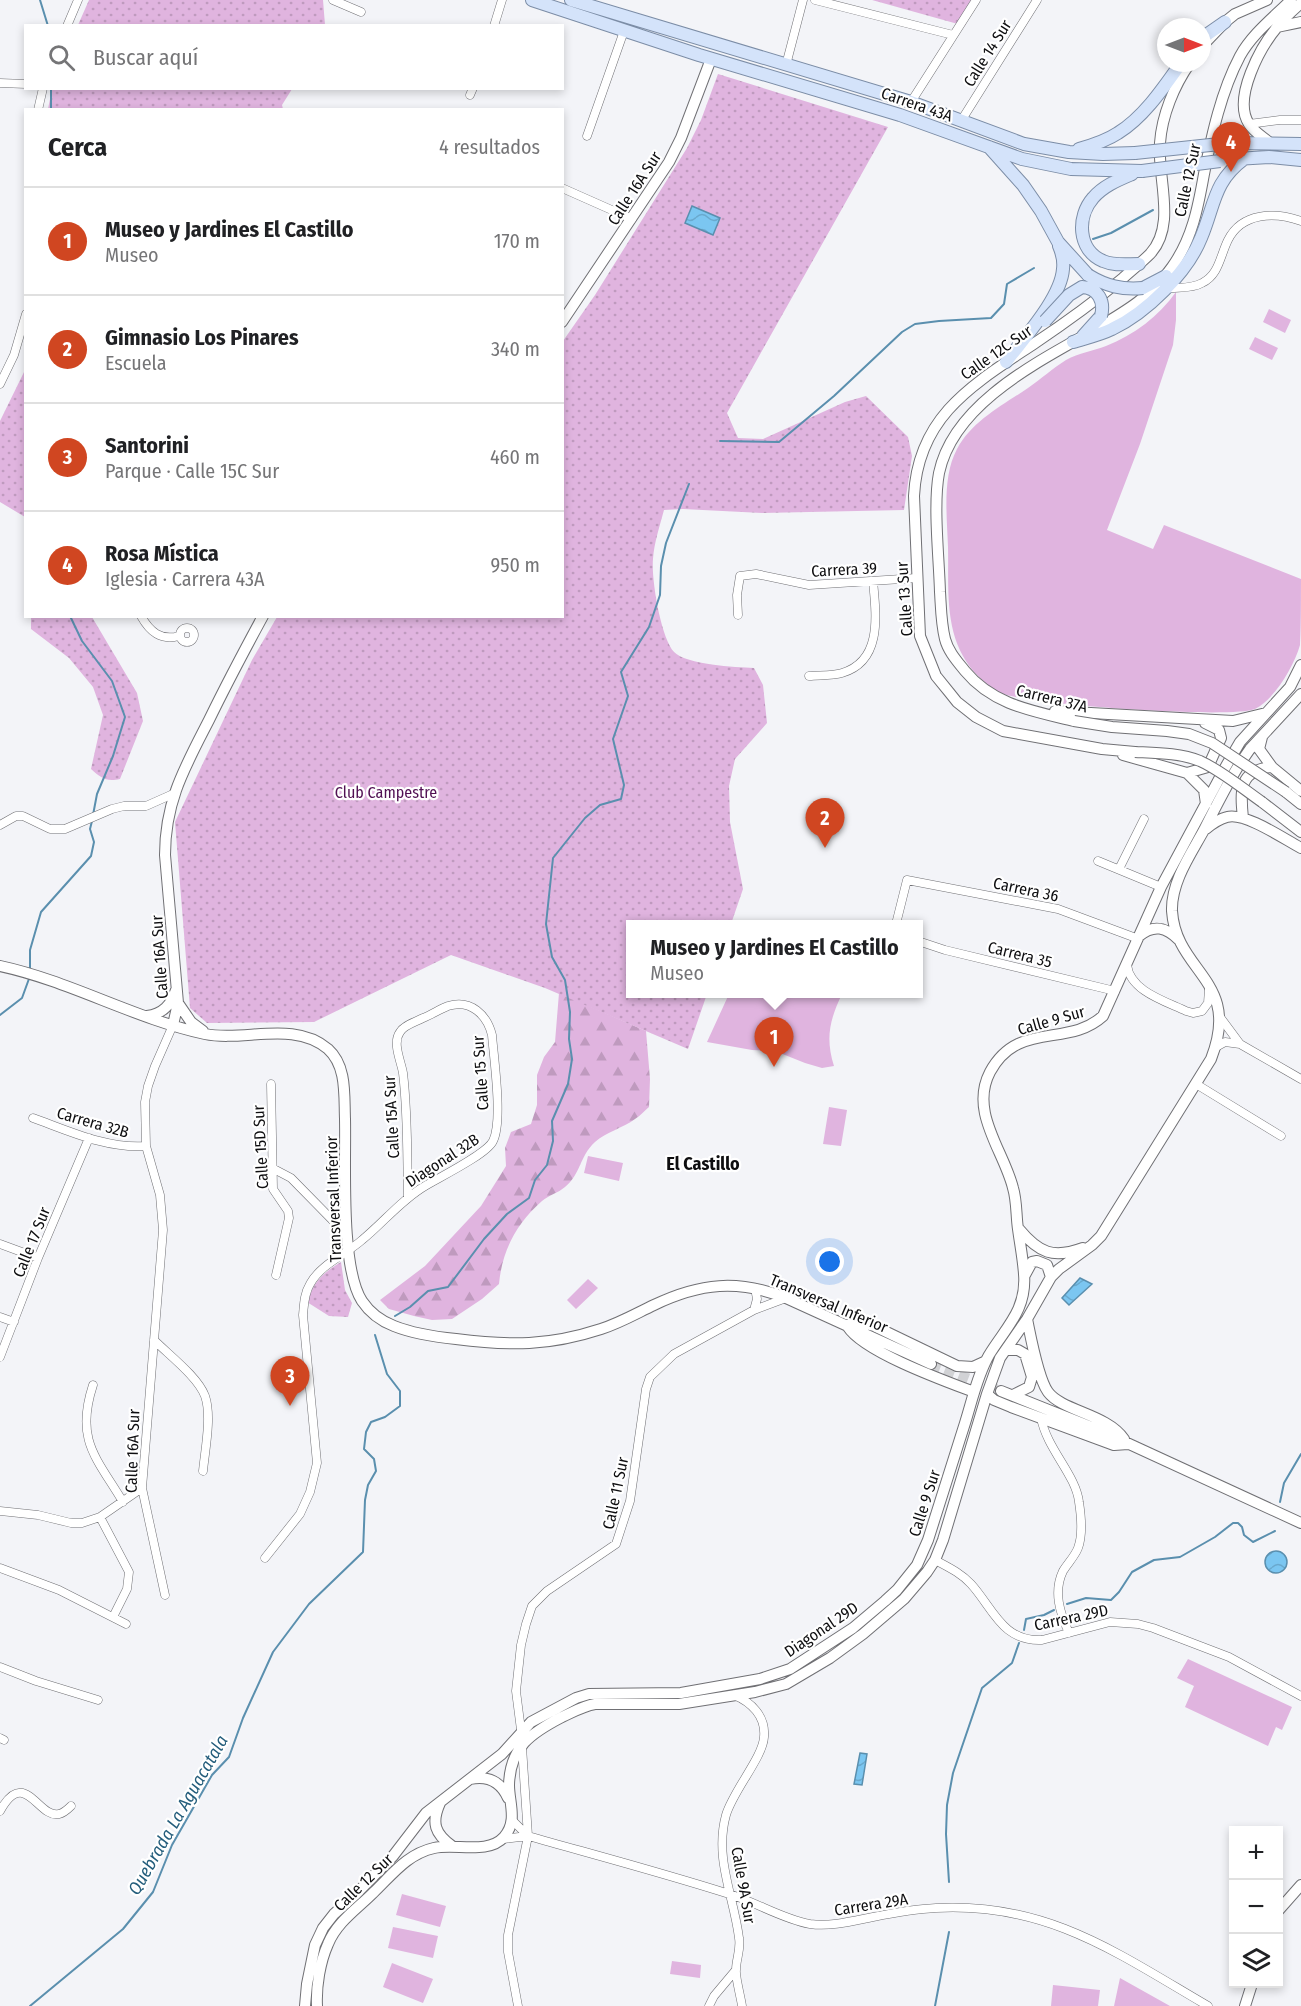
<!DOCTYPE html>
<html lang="es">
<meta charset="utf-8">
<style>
:root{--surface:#fff;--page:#f6f6f6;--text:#202124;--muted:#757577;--line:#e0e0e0;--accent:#d04621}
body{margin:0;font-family:"Fira Sans Condensed",sans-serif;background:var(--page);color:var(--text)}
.controls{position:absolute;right:18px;bottom:18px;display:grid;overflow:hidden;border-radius:0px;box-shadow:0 3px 9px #0003}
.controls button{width:54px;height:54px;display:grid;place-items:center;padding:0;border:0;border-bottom:2px solid var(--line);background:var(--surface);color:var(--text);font:30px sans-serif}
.compass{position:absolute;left:1157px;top:18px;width:54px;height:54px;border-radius:50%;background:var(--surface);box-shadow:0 3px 9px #0003;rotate:90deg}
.you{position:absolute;left:830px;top:1262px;width:21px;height:21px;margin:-15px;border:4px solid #fff;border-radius:50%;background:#1a73e8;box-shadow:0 0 0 9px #1a73e833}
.badge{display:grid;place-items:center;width:39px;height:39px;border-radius:50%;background:var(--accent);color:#fff;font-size:20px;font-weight:700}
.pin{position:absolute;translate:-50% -50px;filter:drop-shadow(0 2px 3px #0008)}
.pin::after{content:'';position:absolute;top:32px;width:21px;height:18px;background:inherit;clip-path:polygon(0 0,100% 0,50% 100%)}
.popup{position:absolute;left:626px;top:920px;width:297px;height:78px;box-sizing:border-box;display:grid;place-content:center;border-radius:0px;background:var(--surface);filter:drop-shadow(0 2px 4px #0005);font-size:20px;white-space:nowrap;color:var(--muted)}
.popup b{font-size:22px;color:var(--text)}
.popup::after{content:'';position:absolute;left:50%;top:100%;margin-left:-12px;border:12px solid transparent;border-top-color:var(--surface)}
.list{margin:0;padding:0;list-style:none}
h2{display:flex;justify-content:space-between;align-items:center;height:78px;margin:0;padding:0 24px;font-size:26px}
h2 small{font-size:20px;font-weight:400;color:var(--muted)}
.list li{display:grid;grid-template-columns:39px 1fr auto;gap:18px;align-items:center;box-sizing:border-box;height:108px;padding:0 24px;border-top:2px solid var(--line)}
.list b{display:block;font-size:22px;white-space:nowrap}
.list p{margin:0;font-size:20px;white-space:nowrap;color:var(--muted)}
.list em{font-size:20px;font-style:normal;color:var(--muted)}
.icon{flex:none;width:33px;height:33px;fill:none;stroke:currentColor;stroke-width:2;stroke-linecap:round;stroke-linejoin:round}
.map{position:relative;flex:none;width:1301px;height:2006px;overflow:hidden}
.search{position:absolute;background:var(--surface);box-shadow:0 3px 9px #0003;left:24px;top:24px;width:540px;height:66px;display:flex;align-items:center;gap:15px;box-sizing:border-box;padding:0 21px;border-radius:0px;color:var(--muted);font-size:22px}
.panel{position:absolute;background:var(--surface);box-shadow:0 3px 9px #0003;left:24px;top:108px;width:540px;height:510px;border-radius:0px}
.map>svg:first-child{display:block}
.green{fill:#e0b4df}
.forest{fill:url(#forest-firs)}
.park{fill:url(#park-dots)}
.water{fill:url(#water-waves);stroke:#5a8fae;stroke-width:1.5}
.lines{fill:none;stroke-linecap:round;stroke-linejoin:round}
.stream{stroke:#5a8fae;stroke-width:2}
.secondary-tunnel{stroke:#d1d2d5;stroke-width:10;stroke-dasharray:10 5;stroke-linecap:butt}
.street-casing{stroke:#707074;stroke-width:9}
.secondary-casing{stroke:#707074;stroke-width:12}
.primary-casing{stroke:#7c8da6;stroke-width:14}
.street{stroke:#fff;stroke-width:8}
.secondary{stroke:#fff;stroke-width:10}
.primary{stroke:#d4e3fa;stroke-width:12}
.secondary-bridge-casing{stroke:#707074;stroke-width:12;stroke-linecap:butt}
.primary-bridge-casing{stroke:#7c8da6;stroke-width:14;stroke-linecap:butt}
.secondary-bridge{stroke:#fff;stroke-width:10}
.primary-bridge{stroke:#d4e3fa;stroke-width:12}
.labels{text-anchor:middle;stroke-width:4.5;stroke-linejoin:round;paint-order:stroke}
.street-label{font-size:16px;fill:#0e0e10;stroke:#fff}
.park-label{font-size:16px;fill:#511053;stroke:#fff}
.neighbourhood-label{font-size:18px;font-weight:bold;fill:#0e0e10;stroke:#fff}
.water-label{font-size:18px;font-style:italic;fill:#255e7c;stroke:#fff}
</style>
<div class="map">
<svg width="1301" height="2006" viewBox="0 0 1301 2006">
<defs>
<pattern id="forest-firs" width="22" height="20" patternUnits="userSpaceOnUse" patternTransform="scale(1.5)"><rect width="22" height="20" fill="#e0b4df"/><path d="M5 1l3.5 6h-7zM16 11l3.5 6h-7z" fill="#bf9abe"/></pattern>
<pattern id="park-dots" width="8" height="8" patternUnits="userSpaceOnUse" patternTransform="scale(1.5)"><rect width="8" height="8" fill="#e0b4df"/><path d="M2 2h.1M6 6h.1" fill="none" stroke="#bf9abe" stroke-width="1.8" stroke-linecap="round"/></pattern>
<pattern id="water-waves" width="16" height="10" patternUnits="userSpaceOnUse" patternTransform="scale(1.5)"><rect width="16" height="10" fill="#7bc6f1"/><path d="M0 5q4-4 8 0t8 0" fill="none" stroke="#69a9ce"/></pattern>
</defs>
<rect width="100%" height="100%" fill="#f3f4f8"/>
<path class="green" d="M1176,292V320L1173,345L1140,444L1107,530L1153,549L1164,525L1301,579C1301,594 1301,632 1300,645C1294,666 1275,699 1255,709C1231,719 1027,705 1001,693C992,689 982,680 975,673C943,637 949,591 948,547C947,516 942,477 957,449C972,421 1003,405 1028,388C1041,379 1053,368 1066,360C1079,353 1093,351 1106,346C1134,335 1159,316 1176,292Z
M1269,309L1291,320L1285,333L1263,322Z
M1255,337L1278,348L1272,360L1249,349Z
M729,994H842C830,1019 825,1038 834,1066L822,1068L805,1063L775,1051L752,1050L707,1042Z
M829,1107L847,1110L841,1146L823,1144Z
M588,1156L623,1163L619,1181L584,1173Z
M588,1279L598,1288L576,1309L567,1300Z
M1188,1659L1292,1707L1282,1730L1276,1727L1268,1746L1185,1707L1194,1686L1177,1678Z
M402,1894L446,1906L440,1927L396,1915Z
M393,1927L438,1936L433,1958L388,1948Z
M672,1961L701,1965L700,1978L670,1974Z
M392,1963L433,1979L423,2003L383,1987Z
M1120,1978L1170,2006H1114Z
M1053,1985L1100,1990L1098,2006H1051Z"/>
<path class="forest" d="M559,993L646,1031L650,1079L649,1107C644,1111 640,1116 635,1119C623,1128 606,1132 595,1142C579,1157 581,1174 565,1187C558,1193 549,1195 542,1201C516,1224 502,1251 499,1284L482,1299L452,1319L432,1320L414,1316L389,1309L380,1300L425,1266L481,1206L506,1166L505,1148L511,1132L531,1124L537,1105V1075L544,1057L555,1042Z"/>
<path class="park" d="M89,0H323L325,25H78Z
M872,0H973L965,26Z
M718,74L888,127L727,413L738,438L763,439L845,402L866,396L908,437L912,456L904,510L762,513L683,509L664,510C660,525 654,543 653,559C651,579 661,638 674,652C687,665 735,667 754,668L763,685L767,723L735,759L729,786L730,822L743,889L731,924H630V994H707L688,1049L545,988L451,955L314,1022L207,1023L190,1008L175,822L252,660L277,617L562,616L563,341L595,295L687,148L701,120Z
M52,89V88L292,89L282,105L283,109H48Z
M25,370V517L0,502V421Z
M31,617H92L137,693L143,721L120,779C106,782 101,778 91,769L103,715L93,687L69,658L31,629Z
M341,1262L345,1290L352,1303L348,1317L329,1316L307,1302C314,1281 323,1273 341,1262Z"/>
<path class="water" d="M692,206L720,218L713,235L685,223Z
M1080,1278L1092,1284L1069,1305L1062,1298Z
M1265 1562a11 11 0 1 1 22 0a11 11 0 1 1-22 0Z
M860,1753L867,1754L862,1785L854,1784Z"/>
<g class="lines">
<path class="stream" d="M40,0L48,26
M51,110V88
M1093,239L1111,233L1153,210
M720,441L779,442L834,396L902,332L915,324L939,321L991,318L1004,304L1007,284L1034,268
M70,616L82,641L112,681L125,717L113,756L97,794L93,815
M30,971V950L41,912L91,856L94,842L90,829L92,821
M0,1015L22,998L30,976
M395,1316L410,1307L428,1291L448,1287L484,1239L507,1214L529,1198L535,1180L547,1165L553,1141L552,1121L568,1084L572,1059L569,1039L570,1012L565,980L552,957L546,924L553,858L585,818L600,805L621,799L624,785L613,739L628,696L621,672L649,627L660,595L661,566L666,543L689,484
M1280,1502L1284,1483L1301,1454
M1067,1604L1086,1598L1111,1600L1119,1592L1132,1572L1154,1560L1180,1557L1215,1537L1233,1523H1238L1242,1527L1244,1535L1253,1542L1275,1531
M1024,1630L1026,1619L1044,1615L1054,1610
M949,1882L946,1834L947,1805L953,1773L982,1688L1012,1663L1019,1643
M30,2006L123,1929L153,1892L172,1845L212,1775L229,1757L243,1718L273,1652L309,1604L363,1552L365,1500L368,1485L376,1471L374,1459L364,1449L366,1432L371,1422L385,1417L400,1406V1391L387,1374L375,1335
M935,2006L949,1932"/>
<path class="secondary-tunnel" d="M931,1364L1001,1391"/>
<defs>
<path id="street" d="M333,0L361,12
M815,0L953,35
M67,26L78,0
M494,26L502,0
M786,65L803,0
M0,83L26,84
M470,95L473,88
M911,102L976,0
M38,110L43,88
M961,121L1037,0
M1249,124L1280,120H1301
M587,136L624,31
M562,188L632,219
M1166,289C1177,287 1192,289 1202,283C1219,275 1220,256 1228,240C1242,212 1275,212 1301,221
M0,384L14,355L26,314
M738,615L737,595L740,576L756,574L809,585L917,578
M141,616C150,632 161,641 179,636
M180 635a7 7 0 1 1 14 0a7 7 0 1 1-14 0Z
M809,676C820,675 832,676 842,673C883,661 876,614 873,581
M0,825L16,816H23L50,829H65L112,809L124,806H146L173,794
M1098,861L1161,887
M1119,869L1144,819
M896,924L907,880L1058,909L1136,938
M918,941L945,950L1115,991
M1127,965C1130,991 1165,1001 1186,1011L1193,1013L1202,1011L1208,1003L1209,989
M1220,1017L1240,1044
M1216,1047L1225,1042L1240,1044L1301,1079
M271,1084L273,1189L288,1211L289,1218L276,1275
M1196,1084L1281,1136
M33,1118C69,1131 107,1149 146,1146
M272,1168L291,1178L346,1234
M0,1244L38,1258
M754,1310L757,1299L755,1288
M0,1317L14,1322
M154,1340C169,1355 198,1377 205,1396C212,1416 205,1450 203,1471
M0,1357L38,1258L89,1138
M93,1385C75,1440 96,1457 123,1502
M1041,1418C1047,1449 1076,1475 1079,1502C1081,1515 1083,1535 1078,1548C1075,1556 1068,1563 1063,1571C1053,1592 1060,1613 1069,1633
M0,1511L38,1515L71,1523H82L100,1517L142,1488
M100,1517L129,1572L127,1589L113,1617
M265,1558L300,1514L310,1492L317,1463L303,1315C304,1305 304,1294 310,1284C321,1264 345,1255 362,1240C383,1223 401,1200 425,1186C440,1177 487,1154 493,1141C503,1121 494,1060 492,1035C487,1015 471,999 448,1006C440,1009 431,1015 423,1018C416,1022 404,1025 400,1032C392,1043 401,1061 403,1073C408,1114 407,1156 408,1198
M935,1560C948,1567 961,1573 971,1584C993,1608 1002,1642 1042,1640L1110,1622L1138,1624L1153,1628L1229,1657L1301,1696
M0,1568L59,1590L126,1624
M165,1595L142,1488L163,1230L160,1195L146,1146L145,1102L148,1086L155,1066L173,1025
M0,1667L36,1681L98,1700
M734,1695C751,1702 766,1716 764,1737C763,1757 733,1791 726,1815C714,1858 734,1897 739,1938C741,1950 736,1959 736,1970C735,1976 741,1998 742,2006
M521,1730L516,1691L521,1645L526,1624L532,1606L547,1591L616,1544L630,1501L646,1389L650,1377L674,1354L754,1310L786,1298
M0,1738L4,1740
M0,1811C25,1766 38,1819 59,1814C64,1813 68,1809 71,1806
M512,1820L528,1836
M503,1839L528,1836C595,1855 663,1873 729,1894C756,1902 782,1919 810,1924C830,1927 853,1921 873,1917C893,1913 915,1909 936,1908C1047,1902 1117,1953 1208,2006
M518,2006L508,1952V1935L528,1836L522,1747
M709,2006L714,1996L735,1971"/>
<path id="secondary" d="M1277,27L1301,22
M1202,46L1225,22L1235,14L1267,0
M1270,143C1263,137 1254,132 1249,124C1232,98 1261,46 1278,26C1285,17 1293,10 1301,3
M562,322L669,162L681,138L711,59
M1055,711L1233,721L1266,713
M1074,721C1033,711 993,705 965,671C957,661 948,651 945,639C941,623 941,607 940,592C939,557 933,505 939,473C953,406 1032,365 1087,334C1119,315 1150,299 1172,267C1192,239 1198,208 1204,174C1212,134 1221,92 1240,56C1252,34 1273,18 1291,0
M1262,737L1259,749L1272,767L1301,791
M1135,752L1102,749L1003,731L976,717L957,702L949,692L936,676L920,636L914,496C918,415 974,384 1035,343C1065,323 1094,302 1123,278C1132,270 1142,262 1150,254C1177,225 1157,178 1160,143C1162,115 1174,86 1190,63
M1123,755L1187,773L1204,790L1206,804
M1187,773L1208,767L1221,738L1219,730L1205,723
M1286,792L1301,804
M1262,802L1301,832
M1243,818C1240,790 1239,770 1272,767
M1206,829C1212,824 1219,819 1227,817C1245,812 1284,839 1301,848
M1139,936C1154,924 1166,927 1179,940
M0,966C70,981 135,1019 205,1034C244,1042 294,1020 328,1049C347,1066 344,1095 345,1119C346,1162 340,1267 362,1301C370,1313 381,1321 394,1326C414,1334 436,1337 456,1339C510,1346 549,1346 601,1329C620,1323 637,1313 654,1305C700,1283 738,1279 786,1298L931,1364
M178,1003L191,1022L203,1031
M147,1016C163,1014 171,1005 176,990
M173,1025L178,1003L165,855C165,801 185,767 209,720C226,685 244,651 263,616
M1019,1229C1039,1253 1053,1259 1083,1248
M1025,1275L1032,1262L1037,1261L1047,1265L1051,1277
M1027,1319C1031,1338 1038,1378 1048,1392C1062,1411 1107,1414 1124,1439
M847,1325L861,1323L874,1326L957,1366L973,1367L986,1361
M848,1327C864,1352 945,1381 974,1392
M1006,1350H1018L1025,1354L1032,1377L1029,1387L1013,1395
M1001,1391L1101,1431L1301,1523
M987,1394L994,1400L1011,1407L1114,1445L1128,1444
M470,1779C488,1775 501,1782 508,1798
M440,1803C431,1823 435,1834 452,1846
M1278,1911L1301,1885
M305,2006L307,1984L315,1945L323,1928L334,1914L356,1894L393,1856L426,1813L502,1754L531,1722L576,1698L589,1694L681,1693L760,1679L790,1669L853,1628L885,1601L897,1590L917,1565L928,1540C940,1501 953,1462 965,1423C972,1401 977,1376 989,1355C1006,1327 1027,1310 1024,1274C1023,1259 1020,1244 1018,1229C1016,1216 1017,1201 1013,1188C1004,1151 969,1112 990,1072C1018,1020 1068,1048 1103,1016L1161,887L1226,766L1240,742L1290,687L1301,665
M317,2006C316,1986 320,1962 328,1944C337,1922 357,1909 373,1893C392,1875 407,1854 434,1848C455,1843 488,1855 504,1837C518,1821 509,1803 509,1785C510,1747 531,1733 562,1717C573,1712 583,1706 595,1704H679L755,1692L786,1684L830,1658L863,1634L904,1599L927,1572L935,1560L943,1540L987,1394L1000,1358L1027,1319L1051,1277L1059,1269L1092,1245L1101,1236L1211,1059C1242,980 1176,973 1172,911C1171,882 1191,854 1204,830C1215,808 1226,786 1239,765L1250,749L1301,694
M1245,2006L1252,1984"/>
<path id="primary" d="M532,0L699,55L900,115L1022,159L1071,169L1142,171
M571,0L911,102L1024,144L1069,152L1103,154L1135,153
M1202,38L1225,22
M1229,143L1301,144
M989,147L1023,185L1041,211L1058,242L1088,275
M1079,149C1093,145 1106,141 1118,133C1144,117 1164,87 1181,63
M1236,159L1269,157L1301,160
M1132,174C1118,180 1103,186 1093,198C1077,216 1077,250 1103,261C1114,266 1127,264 1139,264
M1143,288L1166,276
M1083,336L1101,316
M1073,342C1086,338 1100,335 1112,329C1146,313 1187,273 1201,238C1215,205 1213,182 1244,159
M1006,362C1024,338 1061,298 1063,269C1064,261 1062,253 1059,246"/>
</defs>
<use href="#street" class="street-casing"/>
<use href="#secondary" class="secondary-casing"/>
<use href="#primary" class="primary-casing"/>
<use href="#street" class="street"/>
<use href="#secondary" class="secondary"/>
<use href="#primary" class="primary"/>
<defs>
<path id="secondary-bridge" d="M1074,721L1112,727L1167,731L1189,734L1212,743L1286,792
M1135,752C1156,753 1180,753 1200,761C1222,771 1242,788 1262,802"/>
<path id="primary-bridge" d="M1135,153L1229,143
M1142,171L1220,161
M1088,275C1106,286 1122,290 1143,288
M1045,321L1069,295L1082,287C1098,288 1105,301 1101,316"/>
</defs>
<use href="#secondary-bridge" class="secondary-bridge-casing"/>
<use href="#primary-bridge" class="primary-bridge-casing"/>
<use href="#secondary-bridge" class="secondary-bridge"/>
<use href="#primary-bridge" class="primary-bridge"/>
</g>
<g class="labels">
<g class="street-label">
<text transform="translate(987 53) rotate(-58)" y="6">Calle 14 Sur</text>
<text transform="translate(917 104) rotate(19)" y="6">Carrera 43A</text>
<text transform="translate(1187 180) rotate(-78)" y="6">Calle 12 Sur</text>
<text transform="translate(634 188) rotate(-57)" y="6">Calle 16A Sur</text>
<text transform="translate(996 352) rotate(-35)" y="6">Calle 12C Sur</text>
<text transform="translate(844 569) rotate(-3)" y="6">Carrera 39</text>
<text transform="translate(904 599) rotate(-94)" y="6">Calle 13 Sur</text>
<text transform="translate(1052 698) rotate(14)" y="6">Carrera 37A</text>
<text transform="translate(1026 889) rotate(12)" y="6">Carrera 36</text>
<text transform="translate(1020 954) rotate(14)" y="6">Carrera 35</text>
<text transform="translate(159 957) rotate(-94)" y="6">Calle 16A Sur</text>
<text transform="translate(1051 1020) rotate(-16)" y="6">Calle 9 Sur</text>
<text transform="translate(480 1073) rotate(-94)" y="6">Calle 15 Sur</text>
<text transform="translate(391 1117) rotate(-93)" y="6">Calle 15A Sur</text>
<text transform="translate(93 1122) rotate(16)" y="6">Carrera 32B</text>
<text transform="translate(260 1147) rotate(-93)" y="6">Calle 15D Sur</text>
<text transform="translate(442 1160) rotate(-33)" y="6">Diagonal 32B</text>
<text transform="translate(333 1199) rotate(-92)" y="6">Transversal Inferior</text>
<text transform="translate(31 1242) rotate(-68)" y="6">Calle 17 Sur</text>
<text transform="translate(829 1303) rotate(23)" y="6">Transversal Inferior</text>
<text transform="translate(132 1451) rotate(-88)" y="6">Calle 16A Sur</text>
<text transform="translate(615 1493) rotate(-78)" y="6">Calle 11 Sur</text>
<text transform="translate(924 1503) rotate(-72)" y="6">Calle 9 Sur</text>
<text transform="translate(1071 1617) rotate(-12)" y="6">Carrera 29D</text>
<text transform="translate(821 1629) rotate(-34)" y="6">Diagonal 29D</text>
<text transform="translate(363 1882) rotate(-44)" y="6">Calle 12 Sur</text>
<text transform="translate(744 1885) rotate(80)" y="6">Calle 9A Sur</text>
<text transform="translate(871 1904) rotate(-9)" y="6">Carrera 29A</text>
</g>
<g class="park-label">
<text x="386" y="798">Club Campestre</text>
</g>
<g class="neighbourhood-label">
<text x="703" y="1170">El Castillo</text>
</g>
<g class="water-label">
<text transform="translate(178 1815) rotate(-60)" y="6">Quebrada La Aguacatala</text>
</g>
</g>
</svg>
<div class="controls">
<button>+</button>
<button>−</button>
<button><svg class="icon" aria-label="layers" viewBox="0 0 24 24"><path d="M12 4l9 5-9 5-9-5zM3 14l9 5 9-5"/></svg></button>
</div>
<svg class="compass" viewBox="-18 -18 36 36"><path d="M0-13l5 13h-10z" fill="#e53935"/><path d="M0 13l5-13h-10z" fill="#757577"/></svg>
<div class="you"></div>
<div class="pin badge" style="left:774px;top:1067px">1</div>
<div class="popup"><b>Museo y Jardines El Castillo</b>Museo</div>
<div class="pin badge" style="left:825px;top:848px">2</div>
<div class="pin badge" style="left:290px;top:1406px">3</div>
<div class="pin badge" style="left:1231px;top:172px">4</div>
<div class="search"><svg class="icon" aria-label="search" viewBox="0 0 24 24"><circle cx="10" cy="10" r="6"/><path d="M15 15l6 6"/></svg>Buscar aquí</div>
<section class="panel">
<h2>Cerca<small>4 resultados</small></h2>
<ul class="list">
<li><span class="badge">1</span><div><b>Museo y Jardines El Castillo</b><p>Museo</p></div><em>170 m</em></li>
<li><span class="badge">2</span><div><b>Gimnasio Los Pinares</b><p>Escuela</p></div><em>340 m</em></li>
<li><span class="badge">3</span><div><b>Santorini</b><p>Parque · Calle 15C Sur</p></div><em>460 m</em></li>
<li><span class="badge">4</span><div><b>Rosa Mística</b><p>Iglesia · Carrera 43A</p></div><em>950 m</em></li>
</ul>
</section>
</div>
